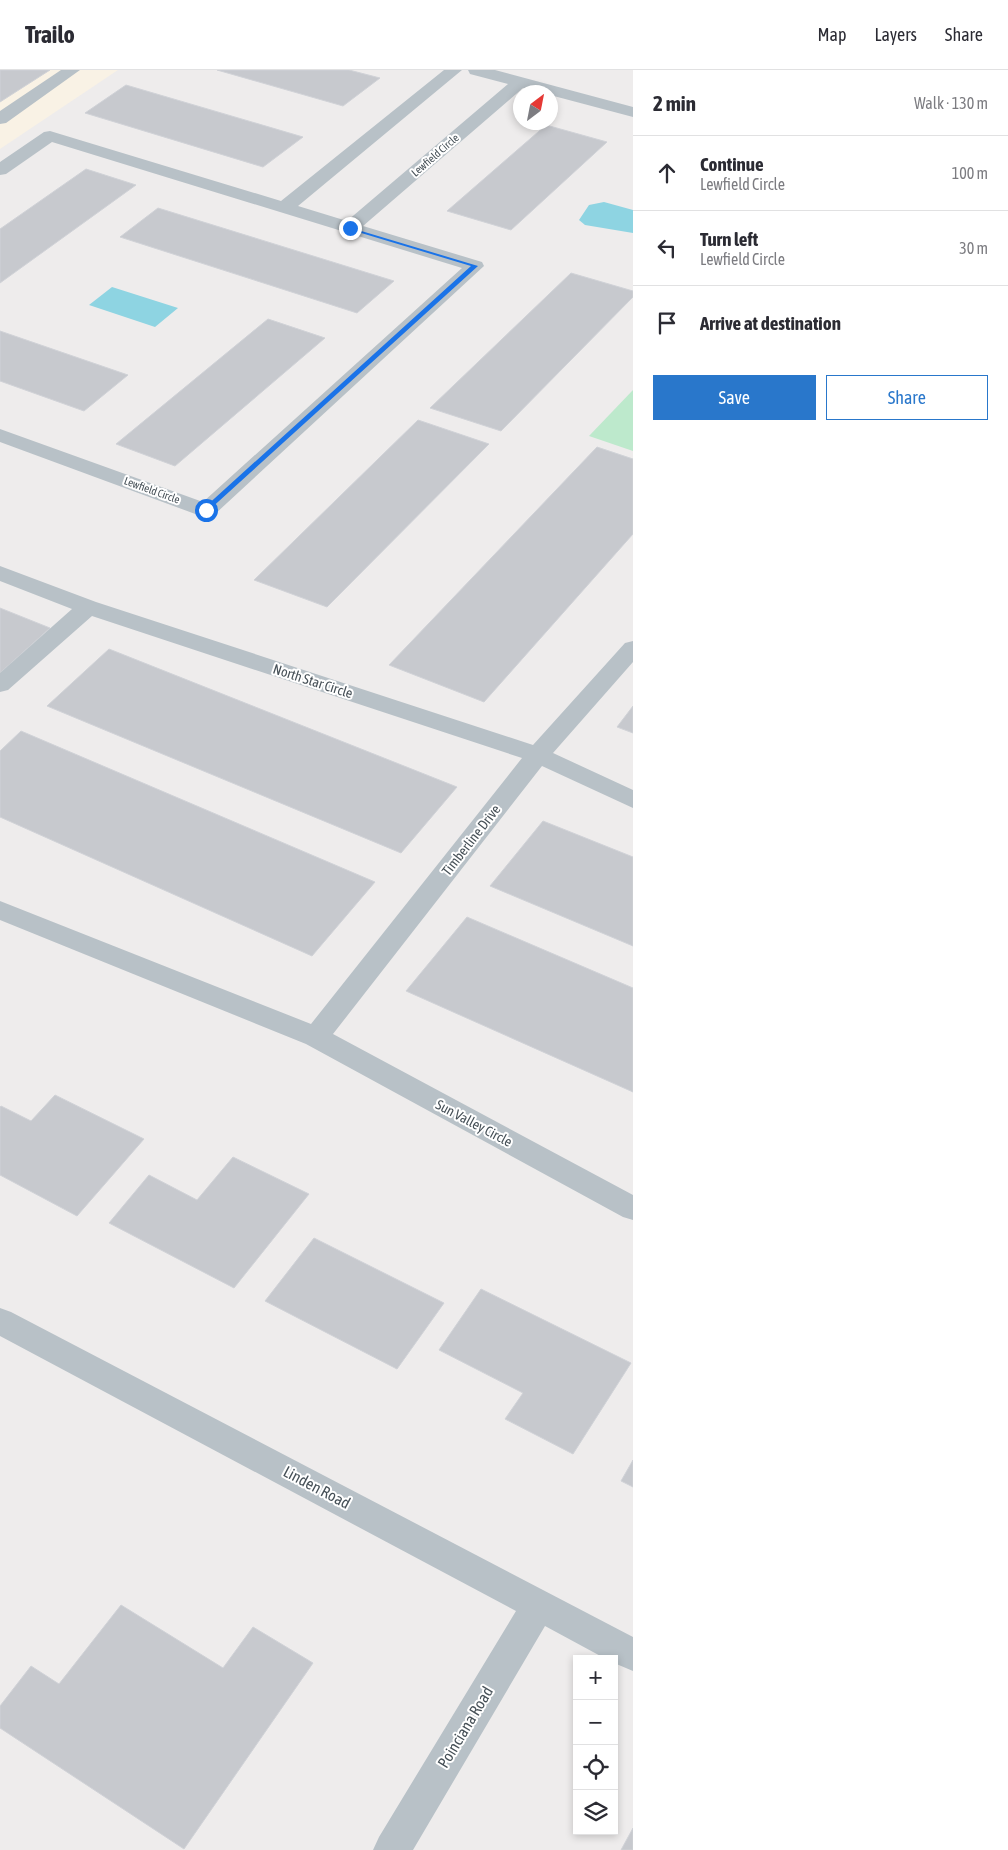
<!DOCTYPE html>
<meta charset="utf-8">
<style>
:root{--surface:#fff;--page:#f7f7f7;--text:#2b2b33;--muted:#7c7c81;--line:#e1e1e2;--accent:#2977cb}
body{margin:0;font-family:"Asap Condensed",sans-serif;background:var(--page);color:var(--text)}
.controls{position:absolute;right:15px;bottom:15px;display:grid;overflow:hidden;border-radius:0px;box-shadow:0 2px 8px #0003}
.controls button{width:45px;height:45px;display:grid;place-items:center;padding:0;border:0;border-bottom:1px solid var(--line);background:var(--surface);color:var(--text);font:25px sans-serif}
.compass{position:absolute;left:513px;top:15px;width:45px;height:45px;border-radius:50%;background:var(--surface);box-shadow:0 2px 8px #0003;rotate:32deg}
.stop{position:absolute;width:15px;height:15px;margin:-11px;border:4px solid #1a73e8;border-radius:50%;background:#fff}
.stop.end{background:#1a73e8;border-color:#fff;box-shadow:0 1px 5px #0008}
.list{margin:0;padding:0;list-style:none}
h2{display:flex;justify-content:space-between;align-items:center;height:65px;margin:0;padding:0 20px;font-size:21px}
h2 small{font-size:16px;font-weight:400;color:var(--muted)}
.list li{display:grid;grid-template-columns:32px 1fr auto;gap:15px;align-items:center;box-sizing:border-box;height:75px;padding:0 20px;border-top:1px solid var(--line)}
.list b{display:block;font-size:19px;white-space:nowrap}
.list p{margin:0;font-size:16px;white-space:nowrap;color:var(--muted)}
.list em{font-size:16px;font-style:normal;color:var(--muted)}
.actions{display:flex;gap:10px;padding:15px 20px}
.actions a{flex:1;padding:11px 0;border:1px solid var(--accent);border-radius:0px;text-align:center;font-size:18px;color:var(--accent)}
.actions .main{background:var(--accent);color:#fff}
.icon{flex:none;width:28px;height:28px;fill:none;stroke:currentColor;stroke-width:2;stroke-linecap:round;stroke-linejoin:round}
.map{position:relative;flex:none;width:633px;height:1780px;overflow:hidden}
header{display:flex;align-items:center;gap:30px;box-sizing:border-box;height:70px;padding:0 25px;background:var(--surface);border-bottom:1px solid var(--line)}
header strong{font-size:24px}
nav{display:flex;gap:28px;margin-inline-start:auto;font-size:18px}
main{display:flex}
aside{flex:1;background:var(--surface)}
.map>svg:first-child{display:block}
.commercial{fill:#f9f2e5}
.green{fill:#bde9cc}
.water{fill:#8ed4e2}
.building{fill:#c7c9ce;stroke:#d0d2d7}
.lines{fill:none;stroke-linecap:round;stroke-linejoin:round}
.service{fill:#b8c1c7;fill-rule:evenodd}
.minor{fill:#b8c1c7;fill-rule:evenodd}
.route{fill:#1a73e8}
.labels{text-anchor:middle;stroke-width:4;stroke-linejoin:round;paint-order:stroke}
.far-street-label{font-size:11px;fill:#465057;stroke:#fff}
.street-label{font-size:14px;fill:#465057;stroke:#fff}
.near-street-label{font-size:16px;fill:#465057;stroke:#fff}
</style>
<header>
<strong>Trailo</strong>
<nav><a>Map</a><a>Layers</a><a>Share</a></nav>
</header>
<main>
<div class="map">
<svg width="633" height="1780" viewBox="0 0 633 1780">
<rect width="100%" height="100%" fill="#eeecec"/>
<path class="commercial" d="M0,0H118L0,79Z"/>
<path class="green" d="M633,320V381L589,366Z"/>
<path class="water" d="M604,132L633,140V163L585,155L579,150L589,135Z
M112,217L178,238L155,257L89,235Z"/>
<path class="building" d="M0,0H50L0,32Z
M217,0H349L380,8L343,36Z
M126,15L303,67L263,97L85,43Z
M546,55L607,72L511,160L447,141Z
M86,99L136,115L0,213V159Z
M158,138L394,211L357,243L120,167Z
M571,203L633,221V227L501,361L430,338Z
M268,249L325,268L175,396L116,374Z
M0,261L128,305L84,341L0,311Z
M418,350L489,374L327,537L254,510Z
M597,377L633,389V464L484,632L389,595Z
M0,538L50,558L0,603Z
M109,579L457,717L401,783L47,636Z
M633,636V663L617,657Z
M21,661L375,812L312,886L0,747V681Z
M543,751L633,787V876L490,816Z
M467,847L633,918V1022L406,921Z
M55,1025L144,1069L77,1146L0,1105V1037L1,1036L31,1051Z
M233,1087L309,1124L234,1218L109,1153L149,1105L197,1130Z
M314,1168L444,1233L397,1299L265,1231Z
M481,1219L631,1293L573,1384L505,1349L523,1323L439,1280Z
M633,1390V1417L621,1411Z
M121,1535L223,1598L253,1557L313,1593L184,1779L0,1658V1636L31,1596L59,1614Z
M633,1758V1780H621Z"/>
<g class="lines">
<path class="service" d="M61,0H80L6,53L0,54V41Z
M444,0H462L298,136L347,151L508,14L470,4L468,0H495L633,37V47L550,25V22H541L523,18L363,156L482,192L484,196L214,445L206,446L198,445L0,372V359L203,432L462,198L52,72L6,104L0,105V92L44,62L50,61L281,131Z
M0,496L96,532L533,675L625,573L633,571V592L553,683L633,720V738L542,696L333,964L633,1125V1150L623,1147L306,974L0,850V831L311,954L522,688L92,546L8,620L0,622V603L72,539L0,511Z"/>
<path class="minor" d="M0,1238L11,1242L633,1567V1601L614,1593V1589H606L545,1556L413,1780H373L379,1767L516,1541L0,1266Z"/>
</g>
<path class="route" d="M348,157L478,196L208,441H204V438L471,196L348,159Z"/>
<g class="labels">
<g class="far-street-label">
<text transform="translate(435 85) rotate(-41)" y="4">Lewfield Circle</text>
<text transform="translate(152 420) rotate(20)" y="4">Lewfield Circle</text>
</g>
<g class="street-label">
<text transform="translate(313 611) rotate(18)" y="5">North Star Circle</text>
<text transform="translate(471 770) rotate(-52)" y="5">Timberline Drive</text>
<text transform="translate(474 1053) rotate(28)" y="5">Sun Valley Circle</text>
</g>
<g class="near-street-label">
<text transform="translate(317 1417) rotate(28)" y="6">Linden Road</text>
<text transform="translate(465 1657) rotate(-59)" y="6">Poinciana Road</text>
</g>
</g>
</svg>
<div class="controls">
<button>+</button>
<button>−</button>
<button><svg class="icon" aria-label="locate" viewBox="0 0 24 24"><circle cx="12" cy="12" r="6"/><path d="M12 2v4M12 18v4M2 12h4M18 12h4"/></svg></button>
<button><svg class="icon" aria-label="layers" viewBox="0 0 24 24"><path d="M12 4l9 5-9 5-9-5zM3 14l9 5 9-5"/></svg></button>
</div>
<svg class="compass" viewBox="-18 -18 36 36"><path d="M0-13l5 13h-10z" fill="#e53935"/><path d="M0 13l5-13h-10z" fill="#7c7c81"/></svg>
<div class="stop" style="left:206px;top:440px"></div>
<div class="stop end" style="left:350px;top:158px"></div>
</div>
<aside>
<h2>2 min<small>Walk · 130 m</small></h2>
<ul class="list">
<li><svg class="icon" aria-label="ahead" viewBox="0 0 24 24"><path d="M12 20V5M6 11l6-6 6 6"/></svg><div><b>Continue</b><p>Lewfield Circle</p></div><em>100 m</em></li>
<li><svg class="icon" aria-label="left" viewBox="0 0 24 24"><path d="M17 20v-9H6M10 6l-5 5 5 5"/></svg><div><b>Turn left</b><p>Lewfield Circle</p></div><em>30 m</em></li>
<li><svg class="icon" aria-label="arrive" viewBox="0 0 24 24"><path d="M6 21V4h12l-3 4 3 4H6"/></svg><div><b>Arrive at destination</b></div></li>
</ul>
<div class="actions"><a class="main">Save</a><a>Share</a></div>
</aside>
</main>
